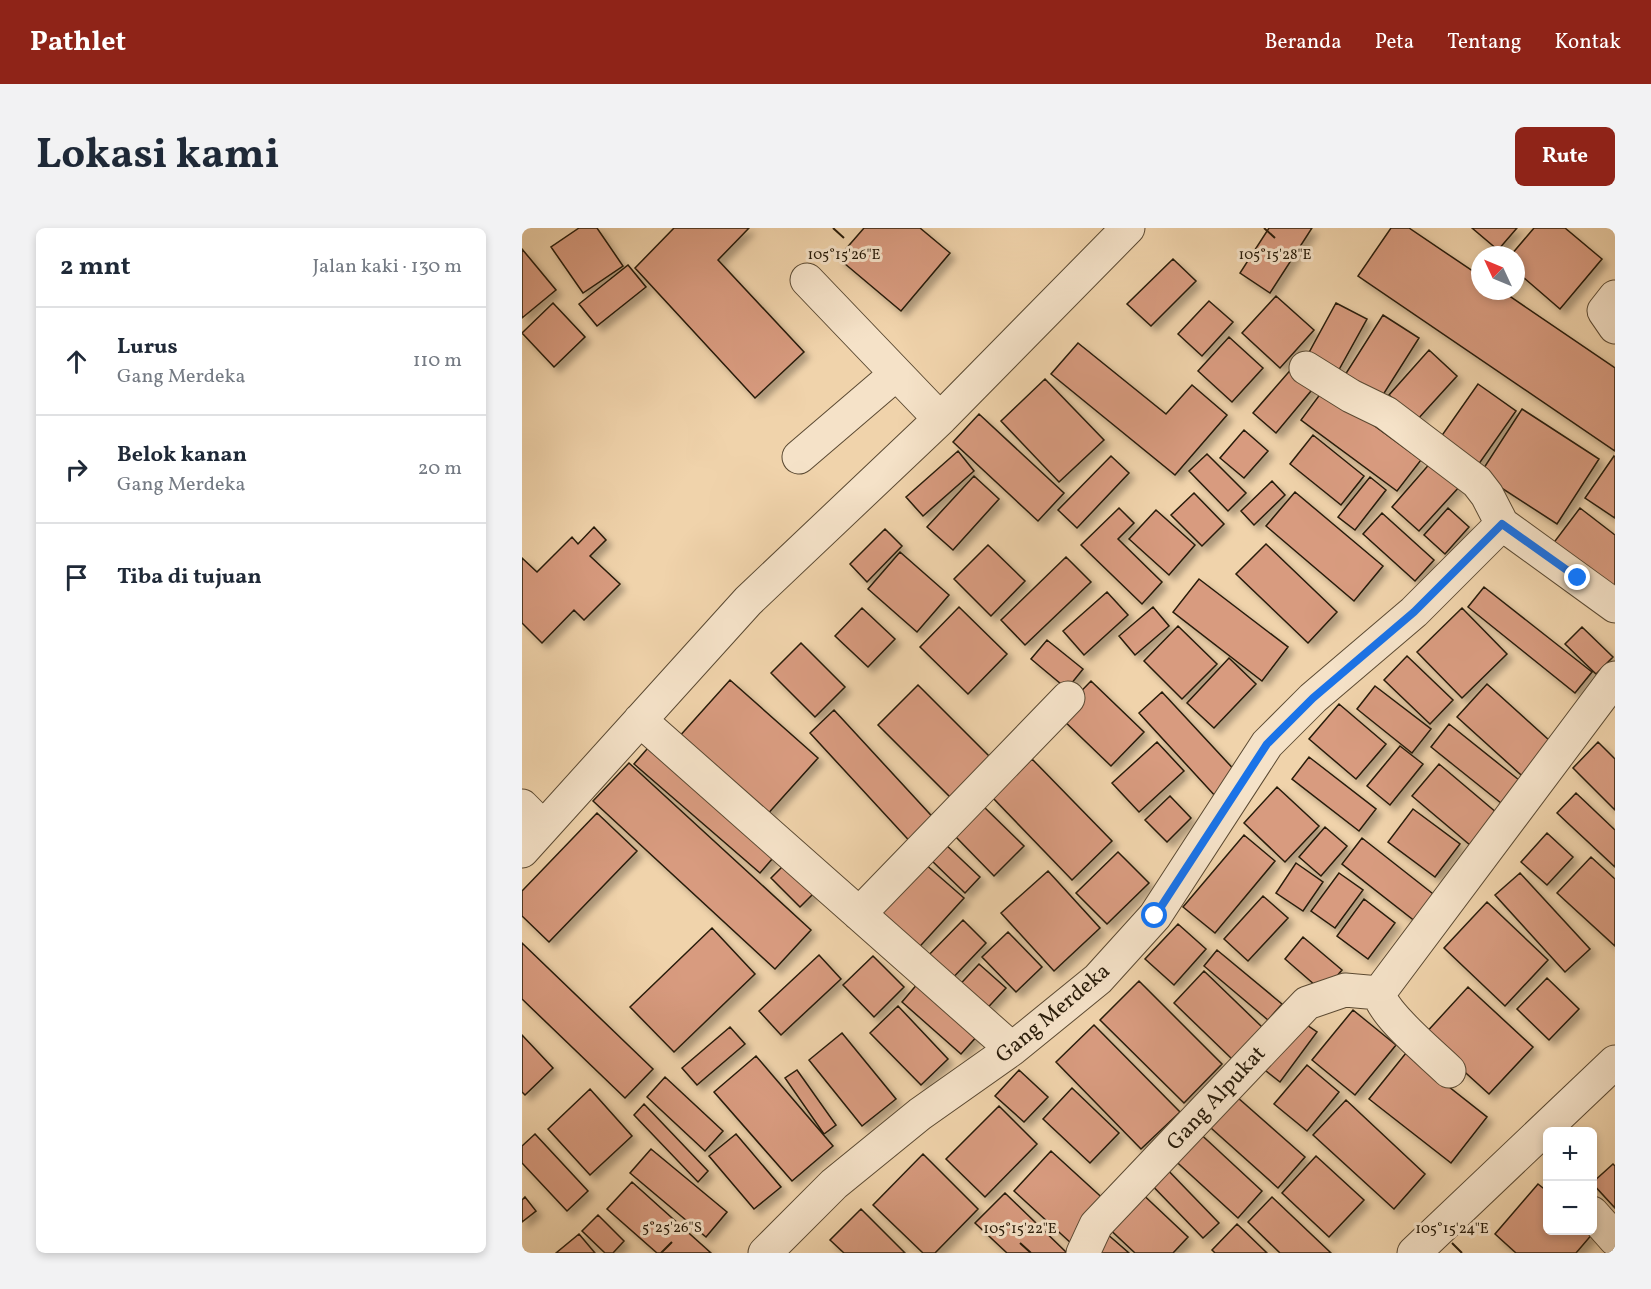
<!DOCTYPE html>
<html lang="id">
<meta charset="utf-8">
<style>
:root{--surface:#fff;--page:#f2f2f3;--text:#1f2937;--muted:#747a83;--line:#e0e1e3;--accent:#8f2418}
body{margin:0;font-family:Vollkorn,serif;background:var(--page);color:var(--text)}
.controls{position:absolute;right:18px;bottom:18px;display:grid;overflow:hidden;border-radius:9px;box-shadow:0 3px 9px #0003}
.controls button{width:54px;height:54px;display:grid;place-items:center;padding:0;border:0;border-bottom:2px solid var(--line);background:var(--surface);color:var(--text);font:30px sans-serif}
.compass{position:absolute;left:949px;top:18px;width:54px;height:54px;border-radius:50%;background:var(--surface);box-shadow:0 3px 9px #0003;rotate:314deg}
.stop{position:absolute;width:18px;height:18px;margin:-14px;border:4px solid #1a73e8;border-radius:50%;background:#fff}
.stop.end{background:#1a73e8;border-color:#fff;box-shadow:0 2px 6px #0008}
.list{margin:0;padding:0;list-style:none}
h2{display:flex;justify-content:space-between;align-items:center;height:78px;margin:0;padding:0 24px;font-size:26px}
h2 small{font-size:20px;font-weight:400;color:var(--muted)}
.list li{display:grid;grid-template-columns:39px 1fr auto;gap:18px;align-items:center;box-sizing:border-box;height:108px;padding:0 24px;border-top:2px solid var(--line)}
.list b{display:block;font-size:22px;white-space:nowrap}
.list p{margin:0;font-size:20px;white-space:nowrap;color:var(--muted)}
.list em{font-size:20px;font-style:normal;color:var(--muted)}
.icon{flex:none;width:33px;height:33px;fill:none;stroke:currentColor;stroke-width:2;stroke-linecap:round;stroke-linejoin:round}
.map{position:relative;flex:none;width:1093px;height:1025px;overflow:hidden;border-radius:9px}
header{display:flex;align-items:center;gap:36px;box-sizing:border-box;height:84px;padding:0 30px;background:var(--accent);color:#fff}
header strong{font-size:28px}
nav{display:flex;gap:33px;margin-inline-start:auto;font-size:21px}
.intro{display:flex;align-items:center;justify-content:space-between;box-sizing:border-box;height:144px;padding:0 36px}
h1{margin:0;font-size:42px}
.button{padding:15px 27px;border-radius:9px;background:var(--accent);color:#fff;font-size:21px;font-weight:700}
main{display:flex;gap:36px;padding:0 36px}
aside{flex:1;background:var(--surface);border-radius:9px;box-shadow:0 3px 9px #0003}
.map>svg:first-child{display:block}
.building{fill:#d89b7f;stroke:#281b09;stroke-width:1.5;filter:url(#shadow)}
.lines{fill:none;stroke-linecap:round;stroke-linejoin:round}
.minor-casing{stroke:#5a4932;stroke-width:35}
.minor{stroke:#f5e2c8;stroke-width:33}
.route{stroke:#1a73e8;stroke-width:8}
.ticks{fill:none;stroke:#281b09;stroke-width:2}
.labels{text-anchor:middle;stroke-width:6;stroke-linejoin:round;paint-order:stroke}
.street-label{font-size:22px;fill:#281b09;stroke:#f5e2c8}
.ticks-label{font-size:15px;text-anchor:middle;fill:#281b09;stroke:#f5e2c8;stroke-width:6;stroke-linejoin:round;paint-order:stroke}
</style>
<header>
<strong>Pathlet</strong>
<nav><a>Beranda</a><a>Peta</a><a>Tentang</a><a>Kontak</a></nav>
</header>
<div class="intro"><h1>Lokasi kami</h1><a class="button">Rute</a></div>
<main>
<aside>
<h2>2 mnt<small>Jalan kaki · 130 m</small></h2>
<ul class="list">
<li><svg class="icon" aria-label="ahead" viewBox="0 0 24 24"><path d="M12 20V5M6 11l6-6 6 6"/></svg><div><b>Lurus</b><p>Gang Merdeka</p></div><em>110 m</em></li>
<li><svg class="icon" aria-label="right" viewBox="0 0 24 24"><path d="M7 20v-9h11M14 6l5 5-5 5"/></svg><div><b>Belok kanan</b><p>Gang Merdeka</p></div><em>20 m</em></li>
<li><svg class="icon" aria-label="arrive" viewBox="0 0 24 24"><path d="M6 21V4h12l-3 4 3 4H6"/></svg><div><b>Tiba di tujuan</b></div></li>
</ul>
</aside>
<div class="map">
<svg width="1093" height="1025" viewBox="0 0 1093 1025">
<defs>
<filter id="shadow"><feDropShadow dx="5.5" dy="5.5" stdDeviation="3" flood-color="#0004"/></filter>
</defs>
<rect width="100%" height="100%" fill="#f0d3ab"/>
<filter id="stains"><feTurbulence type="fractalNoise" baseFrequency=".00333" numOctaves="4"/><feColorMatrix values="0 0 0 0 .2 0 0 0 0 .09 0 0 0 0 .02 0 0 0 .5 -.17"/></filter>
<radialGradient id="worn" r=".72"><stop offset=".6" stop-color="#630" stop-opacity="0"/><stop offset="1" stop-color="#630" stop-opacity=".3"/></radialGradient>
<path class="building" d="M57,0H75L101,38L61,65L29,19Z
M152,0H227L196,32L282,124L233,170L113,40Z
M342,0H398L428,25L379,83L316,30Z
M747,0H790L748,65L718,45Z
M869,0H887L958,48V63H980L1093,140V223L836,48Z
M950,0H995L976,22Z
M1012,0H1043L1080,31L1038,81L994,43V27H989Z
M0,21L34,62L0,90Z
M651,31L674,53L629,98L605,76Z
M106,37L124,59L75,98L57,76Z
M754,68L792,102L758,140L720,105Z
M687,73L711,94L680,128L656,106Z
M31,75L63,109L32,139L0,105Z
M814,75L845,91L814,147L784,130Z
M861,87L897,110L859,170L823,147Z
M707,109L741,140L710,174L676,143Z
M556,115L644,186L670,157L705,187L653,247L529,146Z
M907,122L935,148L895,192L867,167Z
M772,138L794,157L754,205L731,185Z
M523,151L582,212L537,254L479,193Z
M956,156L994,183L954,240L916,213Z
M802,161L899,232L875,263L779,192Z
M1000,181L1077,231L1035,296L958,246Z
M457,186L542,265L516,293L431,214Z
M722,202L746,223L722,250L698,230Z
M791,207L842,248L819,277L768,236Z
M436,223L452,243L401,288L384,269Z
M685,226L724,265L706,283L667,243Z
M589,228L607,245L555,300L536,282Z
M1092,228L1093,229V290L1063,270Z
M910,233L938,258L897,303L870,279Z
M452,248L477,271L431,322L405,299Z
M848,249L864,262L833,302L816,289Z
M750,253L763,267L732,297L719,283Z
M773,264L861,338L832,373L744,298Z
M672,265L702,296L680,318L649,287Z
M597,280L612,295L596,311L640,354L620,376L559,317Z
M926,280L947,299L923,326L902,307Z
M1058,280L1093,307V365L1030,317Z
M634,282L673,317L647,347L607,311Z
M860,285L912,332L893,353L841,306Z
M72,299L84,312L68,328L98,356L62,392L52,382L20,415L0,395V330L15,344L50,309L56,316Z
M363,301L380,318L345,354L328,336Z
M744,316L815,384L786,415L714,346Z
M466,317L503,353L469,388L432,351Z
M378,324L427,367L395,404L346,361Z
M544,329L569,354L503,417L479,392Z
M677,351L766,419L740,453L651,384Z
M962,359L1070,444L1053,465L946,379Z
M585,364L606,387L562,427L541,403Z
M437,379L485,426L446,466L398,419Z
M631,379L647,398L613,427L597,408Z
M340,380L373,411L346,439L313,408Z
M940,380L985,426L940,470L895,424Z
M656,398L695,436L660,471L622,433Z
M1060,399L1091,429L1074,446L1043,416Z
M525,412L561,441L545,461L509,431Z
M279,415L323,459L293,489L249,445Z
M885,428L931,472L908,496L862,452Z
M707,430L734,456L692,500L665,475Z
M208,452L296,530L243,589L156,510Z
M569,453L622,504L589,538L536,487Z
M965,456L1038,522L1008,555L935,489Z
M396,457L478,539L438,579L356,497Z
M853,458L909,501L890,525L835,481Z
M640,464L718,548L695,570L617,485Z
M817,476L864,516L834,551L787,511Z
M312,482L418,597L394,620L288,505Z
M927,496L997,552L979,575L909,519Z
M132,513L257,623L238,645L112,536Z
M635,514L662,543L617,584L590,555Z
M1076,514L1093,531V582L1051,540Z
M878,518L901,536L868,577L845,558Z
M787,529L854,581L837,603L770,551Z
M510,531L590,613L550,652L470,569Z
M107,535L289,702L253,741L71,573Z
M917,536L975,585L948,617L890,568Z
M755,559L797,598L763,634L722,595Z
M1054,565L1093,602V639L1035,585Z
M648,568L669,590L645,614L623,592Z
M461,578L502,618L472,648L432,607Z
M891,581L938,616L913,649L866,614Z
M75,585L115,623L27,714L0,688V663Z
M803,599L825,618L799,648L777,629Z
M1025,605L1051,629L1025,657L999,634Z
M722,607L753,633L693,705L661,679Z
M840,610L915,669L894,694L820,636Z
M422,615L458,649L443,665L407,630Z
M596,624L627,655L585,696L554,665Z
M1069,629L1093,651V718L1035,665Z
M266,633L295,662L278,679L249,650Z
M402,635L442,670L390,727L351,692Z
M774,635L801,654L781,683L754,665Z
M526,643L578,700L532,743L479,685Z
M817,645L841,662L813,700L789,683Z
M998,645L1068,721L1043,744L973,667Z
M741,668L766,690L726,733L702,711Z
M842,671L873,695L846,731L815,708Z
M965,674L1026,732L983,778L922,720Z
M441,692L464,715L424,757L400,734Z
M656,696L684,721L652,757L623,731Z
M190,700L233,746L152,824L108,779Z
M486,704L520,739L494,764L460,729Z
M781,709L820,742L801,764L763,731Z
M0,715L131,841L103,870L0,771Z
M695,722L760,776L746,792L682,738Z
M297,727L319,751L259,807L237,783Z
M351,728L382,759L352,789L321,757Z
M457,736L484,760L457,789L431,764Z
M682,743L740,799L710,831L652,775Z
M1025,750L1057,781L1027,812L995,781Z
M617,753L700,836L662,875L578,792Z
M397,754L457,806L439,826L380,774Z
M946,759L1011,819L967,866L902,807Z
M376,778L426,831L399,857L348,805Z
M831,782L874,817L833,867L790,832Z
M776,791L795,804L758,854L739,839Z
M572,797L658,884L619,921L534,834Z
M208,799L223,816L175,857L160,840Z
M320,805L374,871L340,898L287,832Z
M0,807L31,840L3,867L0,864Z
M884,825L965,889L929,935L847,871Z
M234,828L311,918L270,953L192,864Z
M785,837L817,864L785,903L752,876Z
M275,842L314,897L302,906L263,850Z
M497,842L526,869L502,894L473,868Z
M143,849L201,903L183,923L125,869Z
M550,860L597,905L568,935L521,891Z
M68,861L110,908L68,947L26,901Z
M707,862L783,929L756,960L680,892Z
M824,872L903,946L872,981L791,907Z
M122,876L186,943L176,954L112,887Z
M477,878L515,916L463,969L424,931Z
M672,900L740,963L716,990L647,927Z
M13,906L66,963L45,983L0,935V918Z
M214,906L259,959L232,981L187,928Z
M129,921L205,984L184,1009L108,945Z
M529,923L587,976L550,1016L492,963Z
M401,926L456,981L413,1025H401L351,977Z
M794,928L842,972L807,1009L760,965Z
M638,934L697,995L681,1010L622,949Z
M1091,936L1093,938V980L1070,955Z
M110,954L189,1025H135L85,981Z
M1016,956L1026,964V1002L1072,1004L1054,1025H994L973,1006Z
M614,960L666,1009L651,1025H613L581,995Z
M483,965L545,1025H485L453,995Z
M3,969L14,983L0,994V972Z
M750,969L809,1025H758L726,994Z
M339,981L383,1025H322L308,1012Z
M76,987L102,1013L91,1025H83L60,1003Z
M715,996L745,1025H693L690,1022Z
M584,1005L607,1025H566Z
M57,1006L73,1025H34Z"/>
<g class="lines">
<defs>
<path id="minor" d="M285,52L418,191
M1093,69L1082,83L1093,99
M784,140L829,168L864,185L955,254L965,267L980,296
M277,229L374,146
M118,492L490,821
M0,578L21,599
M0,623L226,373L418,191L606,0
M337,686L546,470
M927,843C910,826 861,787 857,765L1093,450
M1070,985L1093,1011
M243,1025L312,956L398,886L490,821L576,751L633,688L745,516L791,470L892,384L980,296L1093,378
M561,1025L574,997L785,775L823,762L857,765
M892,1025L1093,834"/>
</defs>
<use href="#minor" class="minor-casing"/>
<use href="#minor" class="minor"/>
</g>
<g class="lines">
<path class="route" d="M633,688L745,516L791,470L892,384L980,296L1056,350"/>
</g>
<path class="ticks" d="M311,0L322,10M742,0L753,10M498,1015L509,1025M930,1015L940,1025M139,1025L150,1014"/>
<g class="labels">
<g class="street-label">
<text transform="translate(530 784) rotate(-40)" y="8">Gang Merdeka</text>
<text transform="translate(693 869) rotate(-47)" y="8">Gang Alpukat</text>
</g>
</g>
<g class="ticks-label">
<text x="322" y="31">105°15'26"E</text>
<text x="753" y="31">105°15'28"E</text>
<text x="150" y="1004">5°25'26"S</text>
<text x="498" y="1005">105°15'22"E</text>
<text x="930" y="1005">105°15'24"E</text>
</g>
<rect width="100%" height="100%" filter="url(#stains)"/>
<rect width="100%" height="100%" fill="url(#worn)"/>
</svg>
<div class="controls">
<button>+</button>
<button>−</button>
</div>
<svg class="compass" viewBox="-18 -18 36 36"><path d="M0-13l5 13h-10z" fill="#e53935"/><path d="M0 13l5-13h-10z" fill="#747a83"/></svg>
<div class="stop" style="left:633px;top:688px"></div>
<div class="stop end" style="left:1056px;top:350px"></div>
</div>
</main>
